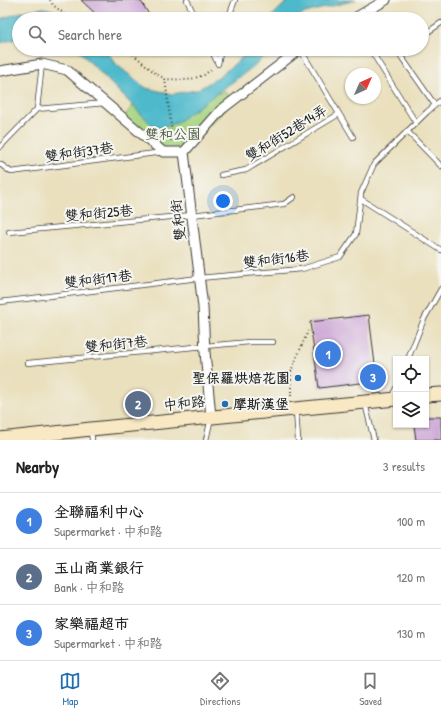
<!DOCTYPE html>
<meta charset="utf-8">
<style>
:root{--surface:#fff;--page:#f2f2f2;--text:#222;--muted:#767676;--line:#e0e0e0;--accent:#1f6fb2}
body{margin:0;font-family:"Patrick Hand","LXGW WenKai TC",sans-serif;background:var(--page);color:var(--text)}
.controls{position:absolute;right:12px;bottom:12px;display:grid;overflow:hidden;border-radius:0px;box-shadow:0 1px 3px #0004}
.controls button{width:36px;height:36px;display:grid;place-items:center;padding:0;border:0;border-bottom:1px solid var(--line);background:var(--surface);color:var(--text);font:20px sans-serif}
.compass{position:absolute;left:345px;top:68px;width:36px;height:36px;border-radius:50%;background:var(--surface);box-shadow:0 1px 3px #0004;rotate:45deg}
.you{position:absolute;left:223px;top:201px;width:14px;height:14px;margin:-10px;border:3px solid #fff;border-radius:50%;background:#1a73e8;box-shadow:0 0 0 6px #1a73e833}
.badge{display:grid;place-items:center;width:26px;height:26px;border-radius:50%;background:var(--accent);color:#fff;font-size:13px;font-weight:700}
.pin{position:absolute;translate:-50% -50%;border:2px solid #fff;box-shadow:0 1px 4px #0006}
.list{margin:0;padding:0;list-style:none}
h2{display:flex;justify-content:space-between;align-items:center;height:52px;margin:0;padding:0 16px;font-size:17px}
h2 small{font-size:13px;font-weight:400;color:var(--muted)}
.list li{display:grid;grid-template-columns:26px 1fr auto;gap:12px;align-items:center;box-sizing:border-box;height:56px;padding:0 16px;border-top:1px solid var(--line)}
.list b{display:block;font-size:15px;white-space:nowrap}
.list p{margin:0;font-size:13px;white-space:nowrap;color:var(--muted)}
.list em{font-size:13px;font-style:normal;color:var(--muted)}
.icon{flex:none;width:22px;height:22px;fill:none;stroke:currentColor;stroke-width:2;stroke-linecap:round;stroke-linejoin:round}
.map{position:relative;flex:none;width:441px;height:440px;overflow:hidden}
.search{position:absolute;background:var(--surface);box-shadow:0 1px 3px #0004;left:12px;right:12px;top:12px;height:44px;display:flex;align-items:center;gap:10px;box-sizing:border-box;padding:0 14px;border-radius:22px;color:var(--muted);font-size:15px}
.sheet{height:220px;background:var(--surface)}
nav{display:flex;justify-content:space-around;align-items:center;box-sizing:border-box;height:56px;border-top:1px solid var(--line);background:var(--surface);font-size:11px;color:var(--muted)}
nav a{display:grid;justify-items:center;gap:2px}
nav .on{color:var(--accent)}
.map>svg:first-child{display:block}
.green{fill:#a6d380;stroke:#61784e}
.water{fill:#4eb9cb;stroke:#356a74}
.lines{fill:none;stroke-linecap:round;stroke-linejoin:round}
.stream{stroke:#4eb9cb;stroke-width:3.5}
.building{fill:#cba4d5}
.service-casing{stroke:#3b3934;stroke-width:6}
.minor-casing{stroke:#3b3934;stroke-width:11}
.secondary-casing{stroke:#3b3934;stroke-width:15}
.path{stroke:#3b3934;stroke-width:2;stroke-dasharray:1 3;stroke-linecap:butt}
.service{stroke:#fff;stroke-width:4.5}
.minor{stroke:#fff;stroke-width:9}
.secondary{stroke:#f8e8c3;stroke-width:13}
.poi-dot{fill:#1f6fb2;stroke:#f6f6f2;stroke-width:1.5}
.labels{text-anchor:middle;stroke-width:4;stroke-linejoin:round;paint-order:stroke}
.street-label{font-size:14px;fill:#1c1c1c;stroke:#f6f6f2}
.park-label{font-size:14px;fill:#4c5c3f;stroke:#f6f6f2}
.poi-label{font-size:14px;font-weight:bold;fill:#1c1c1c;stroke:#f6f6f2;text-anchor:end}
</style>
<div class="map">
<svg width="441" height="440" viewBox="0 0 441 440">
<rect width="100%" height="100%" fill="#f6f6f2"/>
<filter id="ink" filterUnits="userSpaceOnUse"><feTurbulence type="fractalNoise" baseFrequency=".025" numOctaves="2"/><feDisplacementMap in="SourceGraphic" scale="8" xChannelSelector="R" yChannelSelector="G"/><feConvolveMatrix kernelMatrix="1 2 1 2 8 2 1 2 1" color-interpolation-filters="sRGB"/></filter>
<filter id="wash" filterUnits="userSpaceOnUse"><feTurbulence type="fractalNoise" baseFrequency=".012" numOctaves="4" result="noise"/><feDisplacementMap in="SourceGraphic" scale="16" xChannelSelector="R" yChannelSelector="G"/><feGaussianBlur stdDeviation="0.9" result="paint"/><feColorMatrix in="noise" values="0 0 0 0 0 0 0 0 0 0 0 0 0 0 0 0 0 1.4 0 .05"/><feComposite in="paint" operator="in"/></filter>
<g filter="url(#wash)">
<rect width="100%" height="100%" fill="#eae0bd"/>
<path class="green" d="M225,91L233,101L182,154L163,152L123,118L136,102L213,95Z"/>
<path class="water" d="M290,0H356L305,13L294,19H269L281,7Z
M44,8L64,13L73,19H19V38L0,43V19L25,11Z
M77,49H105L117,65L146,88L172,94L197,90L217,78L237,62L251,49H269L257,64L176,123L160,128L152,125Z"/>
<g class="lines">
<path class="stream" d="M246,55L250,49"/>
</g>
<g id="blocks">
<path class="building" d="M81,0H138L142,3L148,13L145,19H107L105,17H99Z
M369,315L377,381L319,388L310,322Z
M426,417H441V440H416L414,425H426Z"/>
</g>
</g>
<g filter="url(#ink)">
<use href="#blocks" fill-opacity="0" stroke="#3b3934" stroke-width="1"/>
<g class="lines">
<defs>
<path id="service" d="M187,0L196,19
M228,19L235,0
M422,36L441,23
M211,49L218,64L221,49
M300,49L353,137
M370,49L416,123
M402,49L398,52L435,105
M37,109L105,103
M407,131L441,166
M0,147L37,109L42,64
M0,164L11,172L163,152
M221,175L246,170L339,114
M361,199L441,250
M9,232L192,215L284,204L294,197
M0,302L199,278L302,269L340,257L356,234L361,193L374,164L427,112L441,100
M408,359L424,319L441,289
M28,363L205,346L250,342H273
M392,397L396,388
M365,403L374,440
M296,410L298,440
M91,430L92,440
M206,440L211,418"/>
<path id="minor" d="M353,19L386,0
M0,71L42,64L67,70L163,152H184
M211,417L205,352L203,307L184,152L221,110L300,49"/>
<path id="secondary" d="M426,395L441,394
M0,439L91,429L396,399"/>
</defs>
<use href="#service" class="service-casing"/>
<use href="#minor" class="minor-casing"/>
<use href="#secondary" class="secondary-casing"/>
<path class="path" d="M50,0L53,5L67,16L86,19
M127,49L154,72L165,79L188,80L204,75L212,69
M165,79L172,133L175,140L179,141
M160,134L171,140H175
M291,396V371L308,331"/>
<use href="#service" class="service"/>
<use href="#minor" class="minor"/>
<use href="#secondary" class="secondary"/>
</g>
</g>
<g class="poi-dot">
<circle cx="298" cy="378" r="4"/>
<circle cx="225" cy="404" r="4"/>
</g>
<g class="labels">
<g class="street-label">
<text transform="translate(286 133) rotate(-32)" y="5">雙和街52巷14弄</text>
<text transform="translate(79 152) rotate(-8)" y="5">雙和街37巷</text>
<text transform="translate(99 213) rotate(-5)" y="5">雙和街25巷</text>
<text transform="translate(178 220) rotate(-97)" y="5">雙和街</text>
<text transform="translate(276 259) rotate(-7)" y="5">雙和街16巷</text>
<text transform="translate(98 279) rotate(-7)" y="5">雙和街17巷</text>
<text transform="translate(116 344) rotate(-6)" y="5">雙和街7巷</text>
<text transform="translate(184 403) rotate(-6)" y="5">中和路</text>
</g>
<g class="park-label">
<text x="173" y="139">雙和公園</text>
</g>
<g class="poi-label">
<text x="290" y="383">聖保羅烘焙花園</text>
<text x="233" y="409" text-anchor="start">摩斯漢堡</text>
</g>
</g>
</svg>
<div class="controls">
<button><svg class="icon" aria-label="locate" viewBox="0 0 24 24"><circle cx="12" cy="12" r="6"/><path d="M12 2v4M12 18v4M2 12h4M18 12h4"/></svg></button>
<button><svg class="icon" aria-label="layers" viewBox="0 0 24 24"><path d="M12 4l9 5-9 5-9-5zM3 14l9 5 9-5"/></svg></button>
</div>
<svg class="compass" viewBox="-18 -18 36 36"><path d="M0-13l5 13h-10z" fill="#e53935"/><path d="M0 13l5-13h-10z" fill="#767676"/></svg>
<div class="you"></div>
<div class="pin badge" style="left:328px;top:354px;background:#3f7fe0">1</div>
<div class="pin badge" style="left:138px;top:404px;background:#5c6f8a">2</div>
<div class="pin badge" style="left:373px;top:377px;background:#3f7fe0">3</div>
<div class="search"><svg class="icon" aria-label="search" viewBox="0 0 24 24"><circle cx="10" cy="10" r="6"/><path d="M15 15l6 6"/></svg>Search here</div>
</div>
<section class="sheet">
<h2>Nearby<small>3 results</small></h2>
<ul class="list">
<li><span class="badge" style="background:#3f7fe0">1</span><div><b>全聯福利中心</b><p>Supermarket · 中和路</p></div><em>100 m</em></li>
<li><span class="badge" style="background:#5c6f8a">2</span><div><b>玉山商業銀行</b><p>Bank · 中和路</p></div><em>120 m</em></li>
<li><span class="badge" style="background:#3f7fe0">3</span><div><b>家樂福超市</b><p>Supermarket · 中和路</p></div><em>130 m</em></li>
</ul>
</section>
<nav>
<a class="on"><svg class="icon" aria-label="map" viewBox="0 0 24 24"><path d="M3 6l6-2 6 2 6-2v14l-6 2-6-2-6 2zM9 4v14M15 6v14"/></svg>Map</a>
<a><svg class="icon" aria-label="directions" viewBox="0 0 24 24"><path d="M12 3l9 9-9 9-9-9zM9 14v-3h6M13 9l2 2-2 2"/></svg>Directions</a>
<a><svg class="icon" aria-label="saved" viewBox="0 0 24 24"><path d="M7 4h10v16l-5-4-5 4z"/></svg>Saved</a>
</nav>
